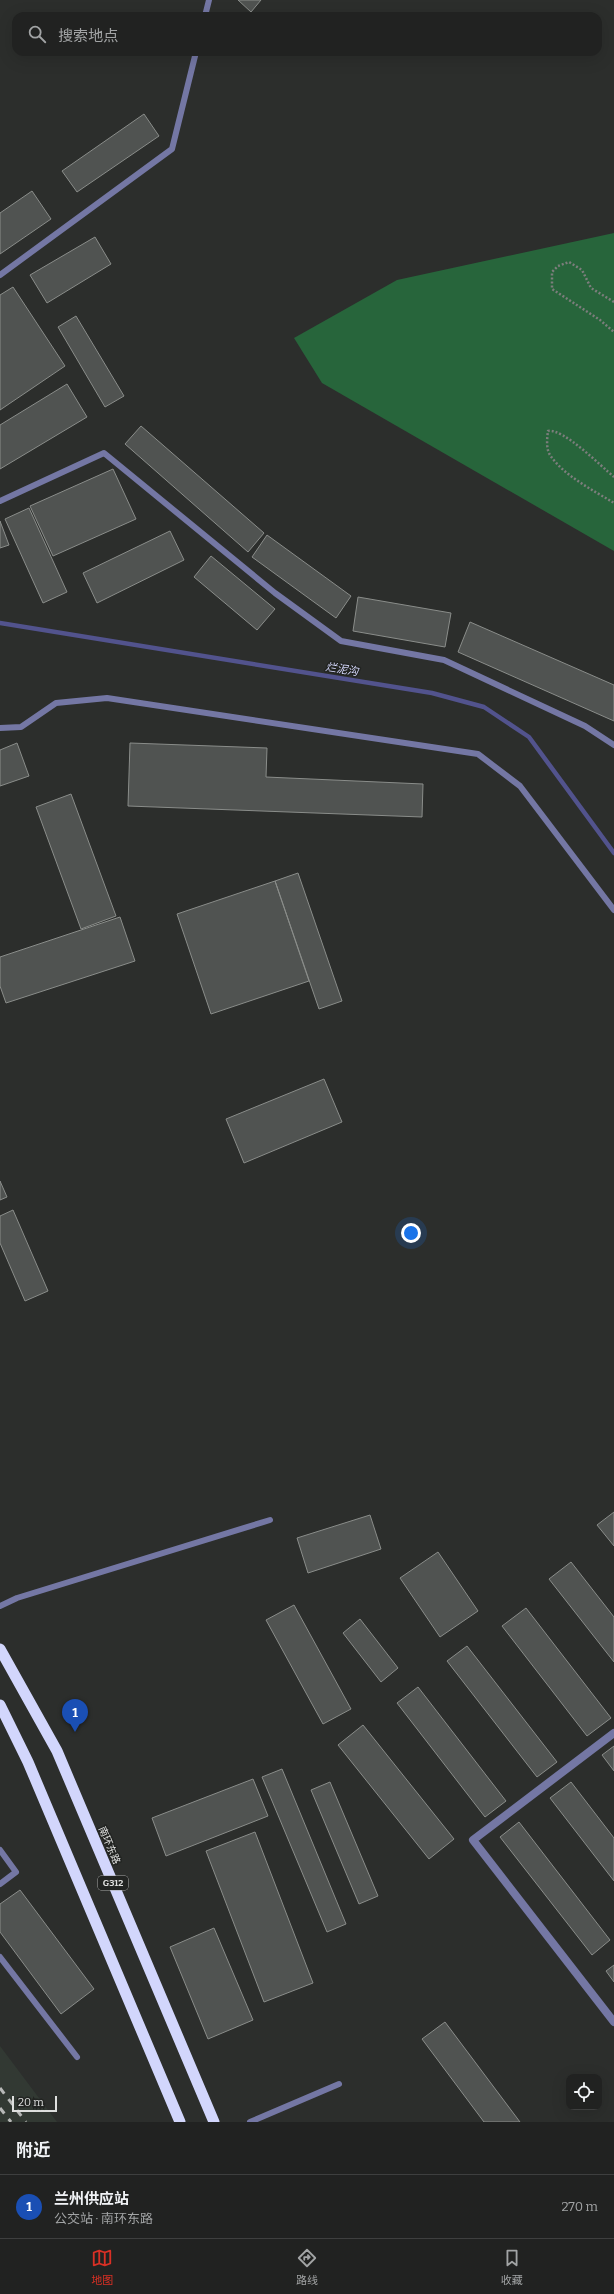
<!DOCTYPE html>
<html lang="zh">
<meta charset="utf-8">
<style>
:root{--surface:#212221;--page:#292a2a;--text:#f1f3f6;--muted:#a2a4a5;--line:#3e3f3f;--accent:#d93025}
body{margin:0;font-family:Bitter,"Noto Sans SC",serif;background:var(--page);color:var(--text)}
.controls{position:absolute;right:12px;bottom:12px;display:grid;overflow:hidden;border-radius:8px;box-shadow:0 4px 16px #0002}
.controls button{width:36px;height:36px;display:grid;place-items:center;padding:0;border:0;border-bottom:1px solid var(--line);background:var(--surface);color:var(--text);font:20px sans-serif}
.scale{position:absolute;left:12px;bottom:10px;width:45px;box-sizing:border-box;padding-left:4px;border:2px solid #dedfde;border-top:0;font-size:11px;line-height:14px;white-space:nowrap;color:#dedfde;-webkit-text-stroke:3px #222422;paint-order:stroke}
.you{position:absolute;left:411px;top:1233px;width:14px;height:14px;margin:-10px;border:3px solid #fff;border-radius:50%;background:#1a73e8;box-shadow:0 0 0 6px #1a73e833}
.badge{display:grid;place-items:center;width:26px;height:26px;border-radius:50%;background:var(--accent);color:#fff;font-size:13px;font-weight:700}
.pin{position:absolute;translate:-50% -33px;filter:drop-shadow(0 1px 2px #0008)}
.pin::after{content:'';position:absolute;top:21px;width:14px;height:12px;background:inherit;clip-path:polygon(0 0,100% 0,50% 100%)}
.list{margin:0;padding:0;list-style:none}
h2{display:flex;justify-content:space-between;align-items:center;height:52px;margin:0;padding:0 16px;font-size:17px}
h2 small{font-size:13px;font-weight:400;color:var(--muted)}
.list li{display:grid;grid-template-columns:26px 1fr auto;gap:12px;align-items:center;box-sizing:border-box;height:64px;padding:0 16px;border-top:1px solid var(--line)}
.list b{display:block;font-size:15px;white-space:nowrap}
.list p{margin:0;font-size:13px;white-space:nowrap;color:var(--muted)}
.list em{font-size:13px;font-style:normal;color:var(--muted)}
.icon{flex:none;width:22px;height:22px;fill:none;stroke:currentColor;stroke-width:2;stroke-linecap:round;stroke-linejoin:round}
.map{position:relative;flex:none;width:614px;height:2122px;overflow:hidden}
.search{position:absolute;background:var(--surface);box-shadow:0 4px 16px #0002;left:12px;right:12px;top:12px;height:44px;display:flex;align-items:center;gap:10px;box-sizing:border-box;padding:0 14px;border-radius:12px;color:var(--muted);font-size:15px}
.sheet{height:116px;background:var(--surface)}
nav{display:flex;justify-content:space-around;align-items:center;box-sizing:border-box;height:56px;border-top:1px solid var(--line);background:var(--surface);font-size:11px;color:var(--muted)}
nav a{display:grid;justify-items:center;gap:2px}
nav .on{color:var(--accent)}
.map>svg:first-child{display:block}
.built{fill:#323933}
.forest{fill:#27653b}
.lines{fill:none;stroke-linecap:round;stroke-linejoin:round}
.stream{stroke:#52538d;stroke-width:4.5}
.building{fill:#505351;stroke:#8a8d8a}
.path{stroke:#7c7e7c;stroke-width:2.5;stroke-dasharray:2 2;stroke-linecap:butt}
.service{stroke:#7477a4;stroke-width:6}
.minor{stroke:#7477a4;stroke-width:8}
.trunk{stroke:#d2d6fc;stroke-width:11}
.rail{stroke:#b7b8b7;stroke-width:3;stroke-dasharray:7 7;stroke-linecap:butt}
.labels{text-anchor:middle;stroke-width:3;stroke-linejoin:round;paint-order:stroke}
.shield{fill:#222422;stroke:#a6a7a6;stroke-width:1}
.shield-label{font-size:9px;font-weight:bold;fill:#dedfde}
.street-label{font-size:10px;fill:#dedfde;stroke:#222422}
.water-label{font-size:11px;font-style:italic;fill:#d5d8fc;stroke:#222422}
</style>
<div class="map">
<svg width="614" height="2122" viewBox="0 0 614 2122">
<rect width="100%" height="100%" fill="#2c2e2c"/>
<path class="built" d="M0,2046L57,2122H0Z"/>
<path class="forest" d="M614,233V551L322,383L294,338L397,280Z"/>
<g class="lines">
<path class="stream" d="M0,623L432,693L484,707L529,737L614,853"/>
</g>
<path class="building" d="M238,0H261L251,12Z
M144,114L159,136L77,192L62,171Z
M32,191L51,219L0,254V213Z
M95,237L111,264L47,303L30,275Z
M13,287L65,366L0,410V295Z
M76,316L124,396L105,407L58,327Z
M67,384L87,417L0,469V425Z
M141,426L264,533L248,552L125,444Z
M113,469L136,519L53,556L30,506Z
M29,508L67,592L43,603L5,519Z
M0,521L9,545L0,548Z
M170,531L184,560L97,603L83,573Z
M267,535L351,596L336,618L252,557Z
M211,556L275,609L257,630L194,577Z
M358,597L451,613L445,647L353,631Z
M470,622L614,685V721L458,652Z
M17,743L29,776L0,786V750Z
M130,743L267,748L266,777L423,784L422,817L128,806Z
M71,794L116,916L81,929L36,807Z
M298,873L342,1001L319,1009L275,881Z
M275,881L309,981L211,1014L177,914Z
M120,917L135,961L6,1003L0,986V957Z
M324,1079L342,1122L244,1163L226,1119Z
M0,1181L7,1197L0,1200Z
M13,1210L48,1291L25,1301L0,1243V1216Z
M614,1512V1546L597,1525Z
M370,1515L381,1549L308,1573L297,1538Z
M438,1552L478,1611L440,1637L400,1578Z
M571,1562L614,1617V1662L549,1579Z
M294,1605L351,1709L323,1724L266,1620Z
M526,1608L611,1718L587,1736L502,1626Z
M360,1619L398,1668L381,1682L343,1633Z
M467,1646L557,1762L537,1777L447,1661Z
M418,1687L506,1801L485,1817L397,1703Z
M363,1725L454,1839L429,1859L338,1745Z
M614,1746V1771L602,1755Z
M282,1769L346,1924L327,1932L262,1777Z
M253,1779L268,1816L166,1856L152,1818Z
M330,1782L378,1896L359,1904L311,1790Z
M571,1782L614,1838V1881L550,1798Z
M519,1822L610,1940L592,1955L500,1837Z
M255,1832L313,1983L264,2002L206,1851Z
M20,1890L94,1989L61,2014L0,1932V1904Z
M214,1928L253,2020L208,2039L170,1947Z
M614,1965V1982L606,1971Z
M445,2022L520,2122H484L422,2039Z"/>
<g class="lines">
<path class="path" d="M614,302L591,288L582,270L569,262L558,266L552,272V289L600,320L614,332
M614,477C601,466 563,428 548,431C547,438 546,449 550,455C564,476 593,490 614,503"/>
<path class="service" d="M205,16L209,0
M0,275L172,149L196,52
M0,501L104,453L275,593L341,641L444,660L585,726L614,745
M0,728L21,727L56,703L107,698L478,754L520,786L614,910
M0,1606L17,1598L270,1520
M0,1850L16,1872L0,1884
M0,1957L77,2057
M250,2122L339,2084"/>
<path class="minor" d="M614,1733L473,1840L614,2022"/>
<path class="trunk" d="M0,1649L57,1751L214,2122
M0,1705L28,1762L180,2122"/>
<path class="rail" d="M0,2088L26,2122
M0,2108L11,2122"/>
</g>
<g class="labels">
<rect class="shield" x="98" y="1876" width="30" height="14" rx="3"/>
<g class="shield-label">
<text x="113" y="1886">G312</text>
</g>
<g class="street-label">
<text transform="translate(110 1845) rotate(67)" y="4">南环东路</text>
</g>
<g class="water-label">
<text transform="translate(342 669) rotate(9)" y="4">烂泥沟</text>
</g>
</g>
</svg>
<div class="controls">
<button><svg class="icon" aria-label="locate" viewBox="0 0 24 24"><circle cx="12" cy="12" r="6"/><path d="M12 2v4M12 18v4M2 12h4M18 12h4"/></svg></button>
</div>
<div class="scale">20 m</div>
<div class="you"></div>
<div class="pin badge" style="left:75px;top:1732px;background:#1a4fb4">1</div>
<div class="search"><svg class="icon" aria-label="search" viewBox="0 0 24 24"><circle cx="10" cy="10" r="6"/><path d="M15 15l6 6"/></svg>搜索地点</div>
</div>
<section class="sheet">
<h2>附近<small></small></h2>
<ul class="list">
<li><span class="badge" style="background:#1a4fb4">1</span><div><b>兰州供应站</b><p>公交站 · 南环东路</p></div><em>270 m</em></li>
</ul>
</section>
<nav>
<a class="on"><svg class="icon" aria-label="map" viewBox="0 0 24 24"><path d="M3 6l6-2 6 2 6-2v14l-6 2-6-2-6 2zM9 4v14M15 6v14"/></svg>地图</a>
<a><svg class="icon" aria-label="directions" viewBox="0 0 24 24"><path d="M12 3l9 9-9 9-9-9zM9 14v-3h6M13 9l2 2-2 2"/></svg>路线</a>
<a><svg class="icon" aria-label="saved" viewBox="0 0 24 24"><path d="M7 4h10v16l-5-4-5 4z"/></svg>收藏</a>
</nav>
